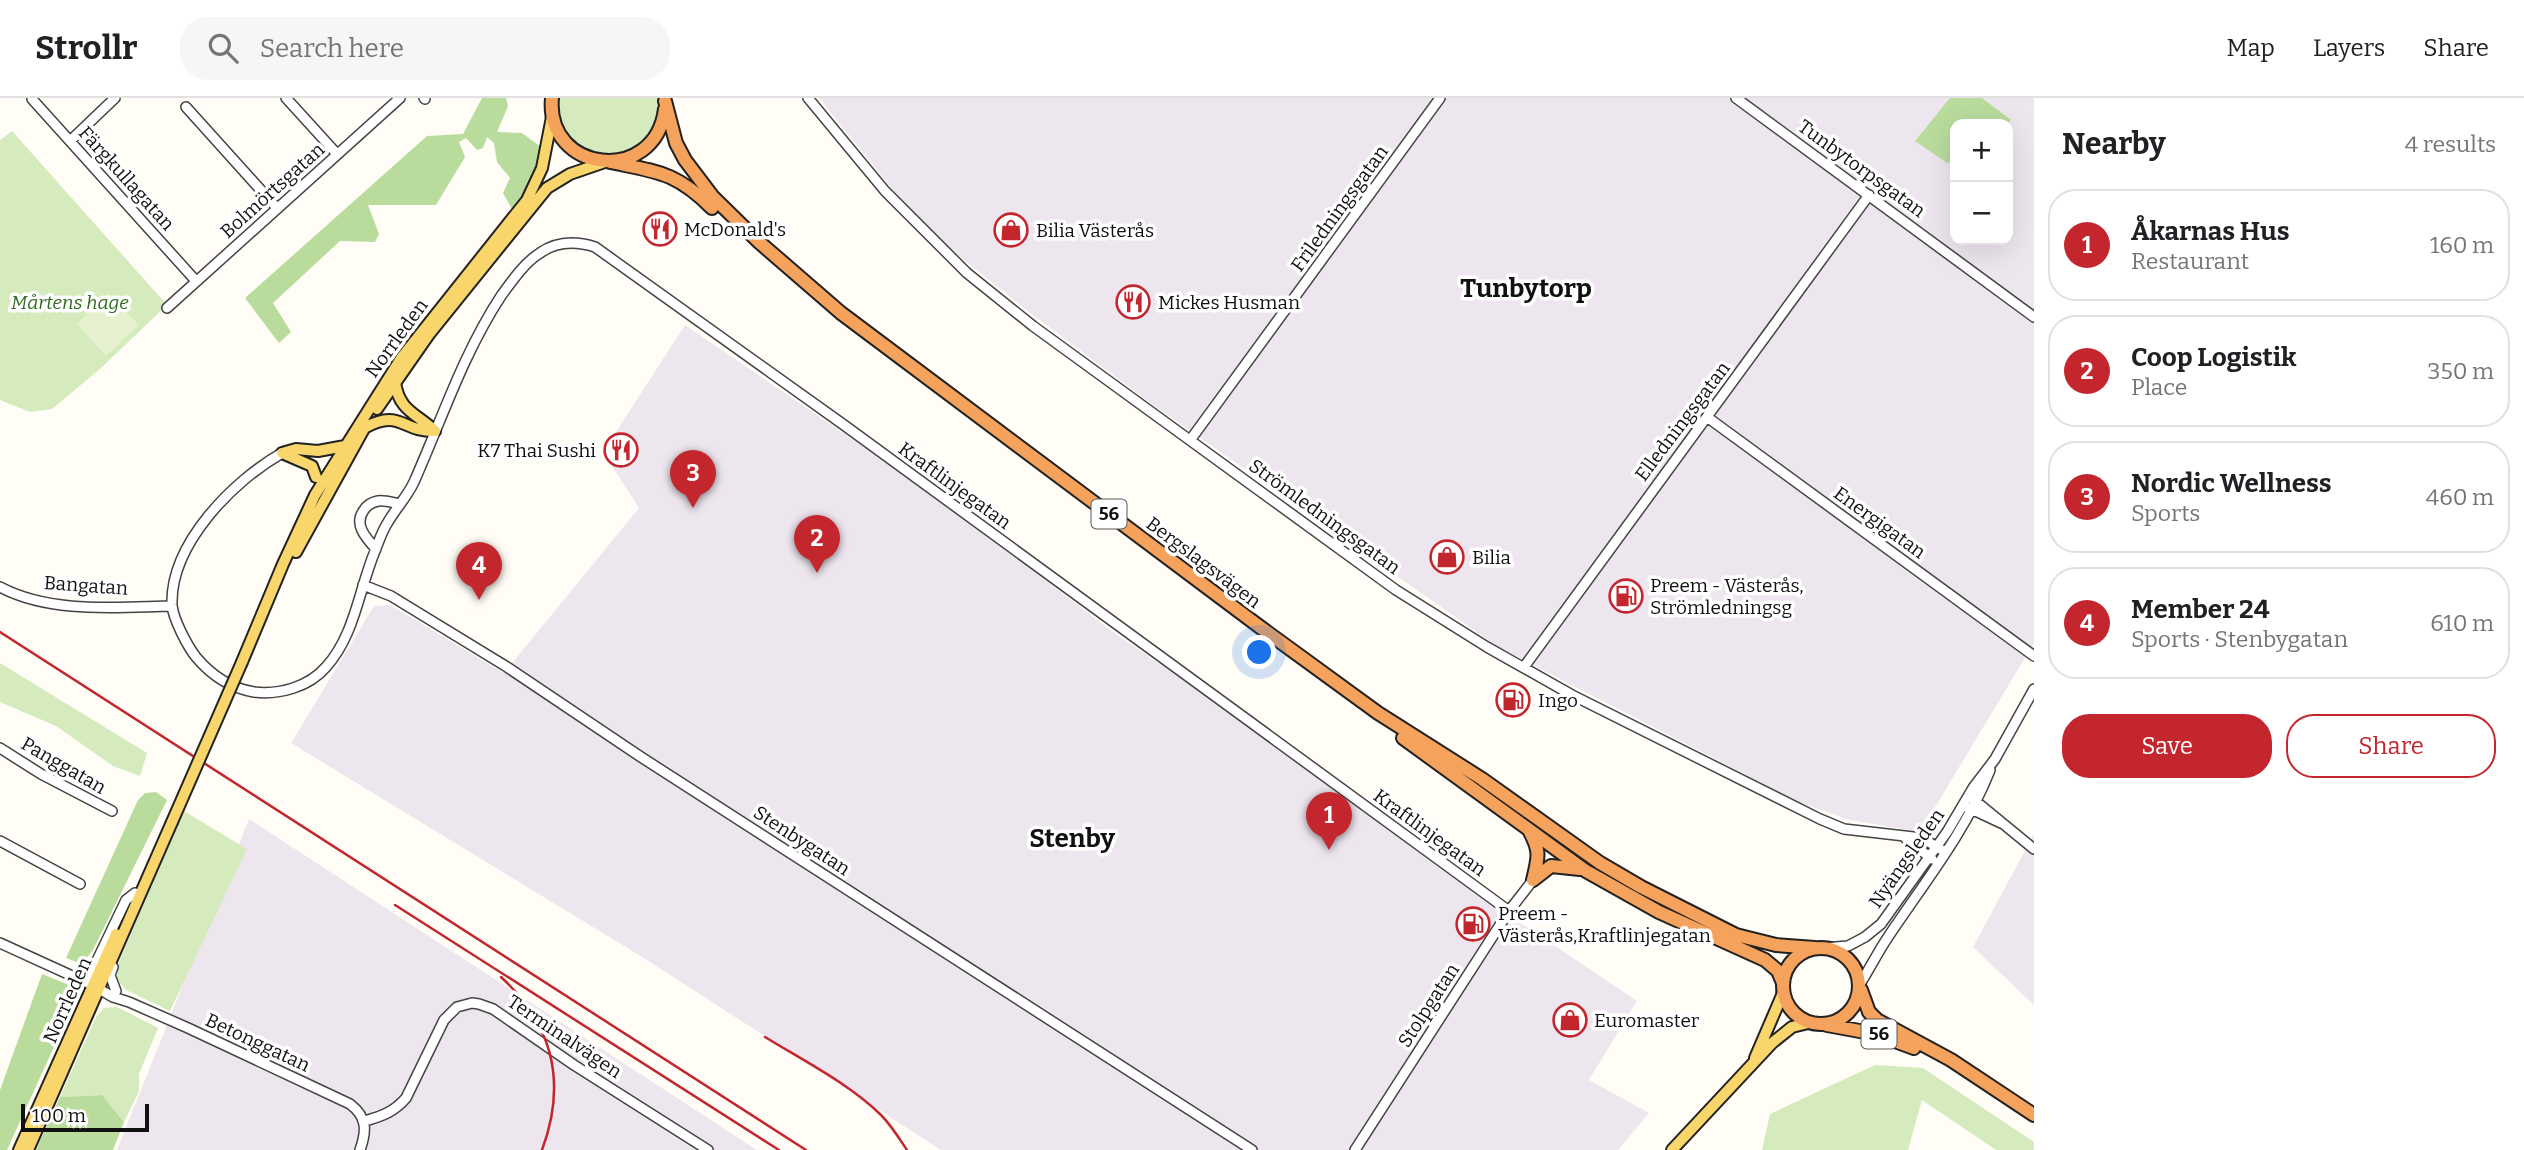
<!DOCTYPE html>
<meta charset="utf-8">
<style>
:root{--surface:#fff;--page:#f6f6f6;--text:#202124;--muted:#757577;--line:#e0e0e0;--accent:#c4262e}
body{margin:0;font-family:Bitter,serif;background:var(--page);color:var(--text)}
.controls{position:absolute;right:21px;top:21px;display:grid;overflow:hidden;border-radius:14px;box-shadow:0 7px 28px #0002}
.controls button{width:63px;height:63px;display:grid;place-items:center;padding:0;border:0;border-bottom:2px solid var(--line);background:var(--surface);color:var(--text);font:35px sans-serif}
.scale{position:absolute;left:21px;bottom:18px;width:128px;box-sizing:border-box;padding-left:7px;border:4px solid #111;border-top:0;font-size:19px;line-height:24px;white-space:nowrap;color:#111;-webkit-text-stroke:5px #fff;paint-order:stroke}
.you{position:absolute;left:1260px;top:555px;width:24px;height:24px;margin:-18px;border:5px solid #fff;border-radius:50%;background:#1a73e8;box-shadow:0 0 0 10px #1a73e833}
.badge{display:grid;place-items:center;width:46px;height:46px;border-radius:50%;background:var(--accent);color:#fff;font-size:23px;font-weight:700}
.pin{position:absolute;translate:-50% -58px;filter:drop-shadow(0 2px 4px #0008)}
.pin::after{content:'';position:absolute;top:37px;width:24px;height:21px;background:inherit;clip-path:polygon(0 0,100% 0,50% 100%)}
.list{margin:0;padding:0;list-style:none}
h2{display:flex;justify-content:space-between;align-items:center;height:91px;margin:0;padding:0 28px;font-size:30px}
h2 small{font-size:23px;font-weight:400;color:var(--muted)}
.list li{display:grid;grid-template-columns:46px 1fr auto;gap:21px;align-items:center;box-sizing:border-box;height:112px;margin:0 14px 14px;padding:0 14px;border:2px solid var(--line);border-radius:28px}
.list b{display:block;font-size:26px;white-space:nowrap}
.list p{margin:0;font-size:23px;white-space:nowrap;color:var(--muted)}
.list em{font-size:23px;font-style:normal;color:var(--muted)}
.actions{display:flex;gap:14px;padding:21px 28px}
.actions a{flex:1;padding:16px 0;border:2px solid var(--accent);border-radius:28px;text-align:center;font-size:24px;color:var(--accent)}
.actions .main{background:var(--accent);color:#fff}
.icon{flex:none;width:38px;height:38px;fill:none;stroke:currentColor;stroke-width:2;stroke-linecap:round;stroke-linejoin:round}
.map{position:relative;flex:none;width:2034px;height:1052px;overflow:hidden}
header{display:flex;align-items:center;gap:42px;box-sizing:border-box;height:98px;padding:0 35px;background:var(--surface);border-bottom:2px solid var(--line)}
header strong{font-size:33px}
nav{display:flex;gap:38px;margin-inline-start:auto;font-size:24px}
.search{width:490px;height:63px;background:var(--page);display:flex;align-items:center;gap:18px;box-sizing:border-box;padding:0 24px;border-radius:28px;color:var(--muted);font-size:26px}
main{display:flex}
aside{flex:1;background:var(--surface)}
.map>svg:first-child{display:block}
.industrial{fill:#eee6ef;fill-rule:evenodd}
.green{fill:#d5ebbd}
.forest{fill:#b9dc9c}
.pitch{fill:#e6f2cf}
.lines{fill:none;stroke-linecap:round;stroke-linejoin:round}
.minor-casing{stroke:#444;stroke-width:12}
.major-casing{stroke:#222;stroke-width:14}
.highway-casing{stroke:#222;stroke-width:16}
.minor{stroke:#fff;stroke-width:9}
.major{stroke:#f9d66b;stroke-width:10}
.highway{stroke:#f5a25d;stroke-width:12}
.rail{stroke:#c4262e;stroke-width:2.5}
.major-bridge-casing{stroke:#222;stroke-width:14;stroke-linecap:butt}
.major-bridge{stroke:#f9d66b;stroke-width:10}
.labels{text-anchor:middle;stroke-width:7;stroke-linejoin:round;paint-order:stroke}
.shield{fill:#fff;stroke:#585858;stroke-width:2}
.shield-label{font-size:18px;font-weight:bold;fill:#111}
.street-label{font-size:19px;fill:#111;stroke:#fff}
.poi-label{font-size:19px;fill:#111;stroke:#fff;text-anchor:start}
.park-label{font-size:19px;font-style:italic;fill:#2f6b1f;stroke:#fff}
.district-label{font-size:26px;font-weight:bold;fill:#111;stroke:#fff}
</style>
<header>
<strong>Strollr</strong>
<div class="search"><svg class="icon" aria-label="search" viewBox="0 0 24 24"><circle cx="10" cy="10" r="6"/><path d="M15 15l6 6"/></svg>Search here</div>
<nav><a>Map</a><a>Layers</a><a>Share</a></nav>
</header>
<main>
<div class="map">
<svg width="2034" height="1052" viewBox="0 0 2034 1052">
<rect width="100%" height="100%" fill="#fffdf5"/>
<path class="industrial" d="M819,0H2034V545L1920,734L1850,722L1801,705L1498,549L1145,301L1029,214L922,128ZM1955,26H2008V142H1955Z
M685,227L930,394L1109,531L1251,629L1509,817L1637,903L1589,982L1649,1015L1618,1052H941L647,862L291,645L374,508L390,507L504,575L639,410L603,354Z
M249,721L757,1052H117Z
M2034,736V907L1973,849Z"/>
<path class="green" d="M558,0H658C667,60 582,80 561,27C558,19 559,8 558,0Z
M12,33L167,207L101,270L52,311L30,314L0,302V42Z
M0,565L147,655L140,678L113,668L56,628L0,604Z
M184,713L247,751L170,913L126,892L117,881L118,866Z
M117,909L158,930L139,976V993L124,1024L102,997L60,999L96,919L104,910Z
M1875,967L1923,970L2034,1044V1052H1996L1922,1002L1908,1052H1762L1770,1016Z"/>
<path class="forest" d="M482,0H506L508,8L497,34L522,35L541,49L534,79L512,111L503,95L510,80L497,64L494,45L487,39L483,50L477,52L466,40L459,44L465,59L436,107H368L379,136L375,144L340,143L273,205L291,234L279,245L245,200L427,38L463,36Z
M1950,0H1982L2011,22L2007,26H1955V64L1947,65L1915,43Z
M156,694L167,702L93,852L82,866L66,860L138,702L145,695Z
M42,876L69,887V916L7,1052H0V992Z
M102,997L124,1024L113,1052H36L60,999Z"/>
<path class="pitch" d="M109,196L139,227L106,258L77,226Z"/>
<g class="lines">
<defs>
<path id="minor" d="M286,0L337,56
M424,0L425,1
M808,0L885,93L967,175L1033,228L1396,492L1487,549L1572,597L1820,721L1844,731L1922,740L1945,754
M1736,0L2034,219
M32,1L196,183
M186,9L277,110
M70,43L115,0
M167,210L400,0
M1707,319L2034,558
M1191,341L1440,0
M282,355C233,383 170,446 172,507C173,521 188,549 196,559C211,577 230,590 254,594C279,597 309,589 326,569C355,537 359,491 375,453C379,443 382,433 388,424C396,410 407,399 414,384C442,321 463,256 501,198C512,183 524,165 540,155C557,143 576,143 595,149L844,327L1509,813
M376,451C366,440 353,426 364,412C367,407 373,404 378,403C385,402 394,405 400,406
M363,487L391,498L507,569L641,659L1252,1052
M0,489C51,516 117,509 172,508
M1524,569L1869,97
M0,650L41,676L112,713
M1973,701L2034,751
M1969,710L2001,725
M1904,739L1932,761
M0,743L80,786
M0,845L92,887L113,899L129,904L188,930L350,1006C367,1019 367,1032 360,1052
M1824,850L1848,848L1865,839L1881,826L1947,734L1973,690L1995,661L2034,591
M113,869L110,877L116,893
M81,882L91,875L126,802L135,795
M1860,886C1870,870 1878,854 1888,839C1924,785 1966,733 1990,672
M365,1023C382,1018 394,1014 406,1000L444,922L457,909L472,905L479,906L493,911L574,967L708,1052
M1355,1052L1509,813L1533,782"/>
<path id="major" d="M395,284C399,313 416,315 435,333
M377,311L430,235L547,90L570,76L605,64
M364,330C401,310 401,334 435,333
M282,355L296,351L318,353L345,348
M282,355L312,368L316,379
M296,454L366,327
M242,564L283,466L315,397L402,259L527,102L542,70L552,19
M1755,960L1783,895
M19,1052L116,836
M28,1052L172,724
M1672,1052L1772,945L1792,929L1808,925"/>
<path id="highway" d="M552,0C545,75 655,88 665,11
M665,3L676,45L685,62L713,99L759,144L841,215L1260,529L1378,615L1482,681L1600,765L1641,789L1736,837L1776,847L1815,850
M610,64C658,74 676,74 712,110
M1403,640L1586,773L1659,814L1765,862L1778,873L1783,885
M1530,734C1541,754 1538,760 1533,782
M1533,782L1551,768L1580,771
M1783 888a38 38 0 1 1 76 0a38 38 0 1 1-76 0Z
M1861,892L1869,914L1877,922L1951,962L2034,1017
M1827,927L1876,936L1914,950"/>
</defs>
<use href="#minor" class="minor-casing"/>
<use href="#major" class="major-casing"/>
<use href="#highway" class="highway-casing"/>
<use href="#minor" class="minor"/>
<use href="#major" class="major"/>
<use href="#highway" class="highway"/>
<path class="rail" d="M0,534L806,1052
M395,807L779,1052
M501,879C554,928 567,985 542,1052
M765,939C804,963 848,985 881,1017C891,1027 899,1040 907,1052"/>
<defs>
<path id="major-bridge" d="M172,724L242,564"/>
</defs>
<use href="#major-bridge" class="major-bridge-casing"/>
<use href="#major-bridge" class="major-bridge"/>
</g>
<defs>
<symbol id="restaurant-ring" viewBox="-11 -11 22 22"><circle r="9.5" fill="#fff" stroke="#c4262e" stroke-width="1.5"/><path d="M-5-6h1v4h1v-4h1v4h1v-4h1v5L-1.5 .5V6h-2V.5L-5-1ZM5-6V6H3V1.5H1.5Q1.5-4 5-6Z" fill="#c4262e"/></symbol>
<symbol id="shop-ring" viewBox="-11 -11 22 22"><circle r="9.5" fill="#fff" stroke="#c4262e" stroke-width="1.5"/><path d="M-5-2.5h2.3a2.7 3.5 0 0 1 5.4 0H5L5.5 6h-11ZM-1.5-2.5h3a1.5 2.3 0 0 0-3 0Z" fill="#c4262e"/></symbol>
<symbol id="fuel-ring" viewBox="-11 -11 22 22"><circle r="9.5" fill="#fff" stroke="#c4262e" stroke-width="1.5"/><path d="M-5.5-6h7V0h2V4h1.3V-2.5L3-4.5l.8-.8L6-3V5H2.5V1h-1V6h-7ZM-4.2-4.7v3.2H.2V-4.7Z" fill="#c4262e"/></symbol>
</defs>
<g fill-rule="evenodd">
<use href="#restaurant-ring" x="641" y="112" width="38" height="38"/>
<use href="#shop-ring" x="992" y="113" width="38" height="38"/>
<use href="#restaurant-ring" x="1114" y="185" width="38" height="38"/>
<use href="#restaurant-ring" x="602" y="333" width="38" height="38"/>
<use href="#shop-ring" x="1428" y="440" width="38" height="38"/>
<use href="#fuel-ring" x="1607" y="479" width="38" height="38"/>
<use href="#fuel-ring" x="1494" y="583" width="38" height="38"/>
<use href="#fuel-ring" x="1454" y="807" width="38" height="38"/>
<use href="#shop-ring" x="1551" y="903" width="38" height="38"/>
</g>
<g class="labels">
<g class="shield">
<rect x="1091.5" y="401.5" width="35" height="29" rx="5"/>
<rect x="1861.5" y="921.5" width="35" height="29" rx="5"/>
</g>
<g class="shield-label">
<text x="1109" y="422">56</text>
<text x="1879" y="942">56</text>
</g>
<g class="street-label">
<text transform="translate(1862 70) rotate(36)" y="7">Tunbytorpsgatan</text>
<text transform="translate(127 80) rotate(48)" y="7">Färgkullagatan</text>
<text transform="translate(272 92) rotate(-42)" y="7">Bolmörtsgatan</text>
<text transform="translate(1339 110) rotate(-54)" y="7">Friledningsgatan</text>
<text transform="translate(396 240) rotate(-54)" y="7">Norrleden</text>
<text transform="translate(1682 323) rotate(-53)" y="7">Elledningsgatan</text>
<text transform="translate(955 387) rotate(36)" y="7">Kraftlinjegatan</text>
<text transform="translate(1325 418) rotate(36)" y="7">Strömledningsgatan</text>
<text transform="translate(1880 424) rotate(36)" y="7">Energigatan</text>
<text transform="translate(1204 464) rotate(37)" y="7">Bergslagsvägen</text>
<text transform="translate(86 487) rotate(4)" y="7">Bangatan</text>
<text transform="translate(64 667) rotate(30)" y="7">Panggatan</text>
<text transform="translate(1430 734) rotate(36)" y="7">Kraftlinjegatan</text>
<text transform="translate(802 742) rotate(33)" y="7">Stenbygatan</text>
<text transform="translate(1906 760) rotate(-55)" y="7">Nyängsleden</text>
<text transform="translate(67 902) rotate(-66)" y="7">Norrleden</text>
<text transform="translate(1428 907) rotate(-57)" y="7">Stolpgatan</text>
<text transform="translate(565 938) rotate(34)" y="7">Terminalvägen</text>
<text transform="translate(258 944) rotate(25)" y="7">Betonggatan</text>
</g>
<g class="poi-label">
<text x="684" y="138">McDonald's</text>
<text x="1036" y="139">Bilia Västerås</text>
<text x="1158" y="211">Mickes Husman</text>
<text x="596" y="359" text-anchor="end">K7 Thai Sushi</text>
<text x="1472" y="466">Bilia</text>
<text x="1650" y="494">Preem - Västerås,<tspan x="1650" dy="22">Strömledningsg</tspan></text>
<text x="1538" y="609">Ingo</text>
<text x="1498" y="822">Preem -<tspan x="1498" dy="22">Västerås,Kraftlinjegatan</tspan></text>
<text x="1594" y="929">Euromaster</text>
</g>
<g class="park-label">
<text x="70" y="211">Mårtens hage</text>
</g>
<g class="district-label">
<text x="1526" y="199">Tunbytorp</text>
<text x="1072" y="749">Stenby</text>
</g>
</g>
</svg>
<div class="controls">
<button>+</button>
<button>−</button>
</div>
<div class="scale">100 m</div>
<div class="you"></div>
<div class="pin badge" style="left:1329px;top:752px">1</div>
<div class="pin badge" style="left:817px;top:475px">2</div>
<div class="pin badge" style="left:693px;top:410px">3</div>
<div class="pin badge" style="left:479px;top:502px">4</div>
</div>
<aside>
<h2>Nearby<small>4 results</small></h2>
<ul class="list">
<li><span class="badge">1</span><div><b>Åkarnas Hus</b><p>Restaurant</p></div><em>160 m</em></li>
<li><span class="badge">2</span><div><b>Coop Logistik</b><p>Place</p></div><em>350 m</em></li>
<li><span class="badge">3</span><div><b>Nordic Wellness</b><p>Sports</p></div><em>460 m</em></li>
<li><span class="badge">4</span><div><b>Member 24</b><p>Sports · Stenbygatan</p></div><em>610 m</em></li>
</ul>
<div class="actions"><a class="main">Save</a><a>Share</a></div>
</aside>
</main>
